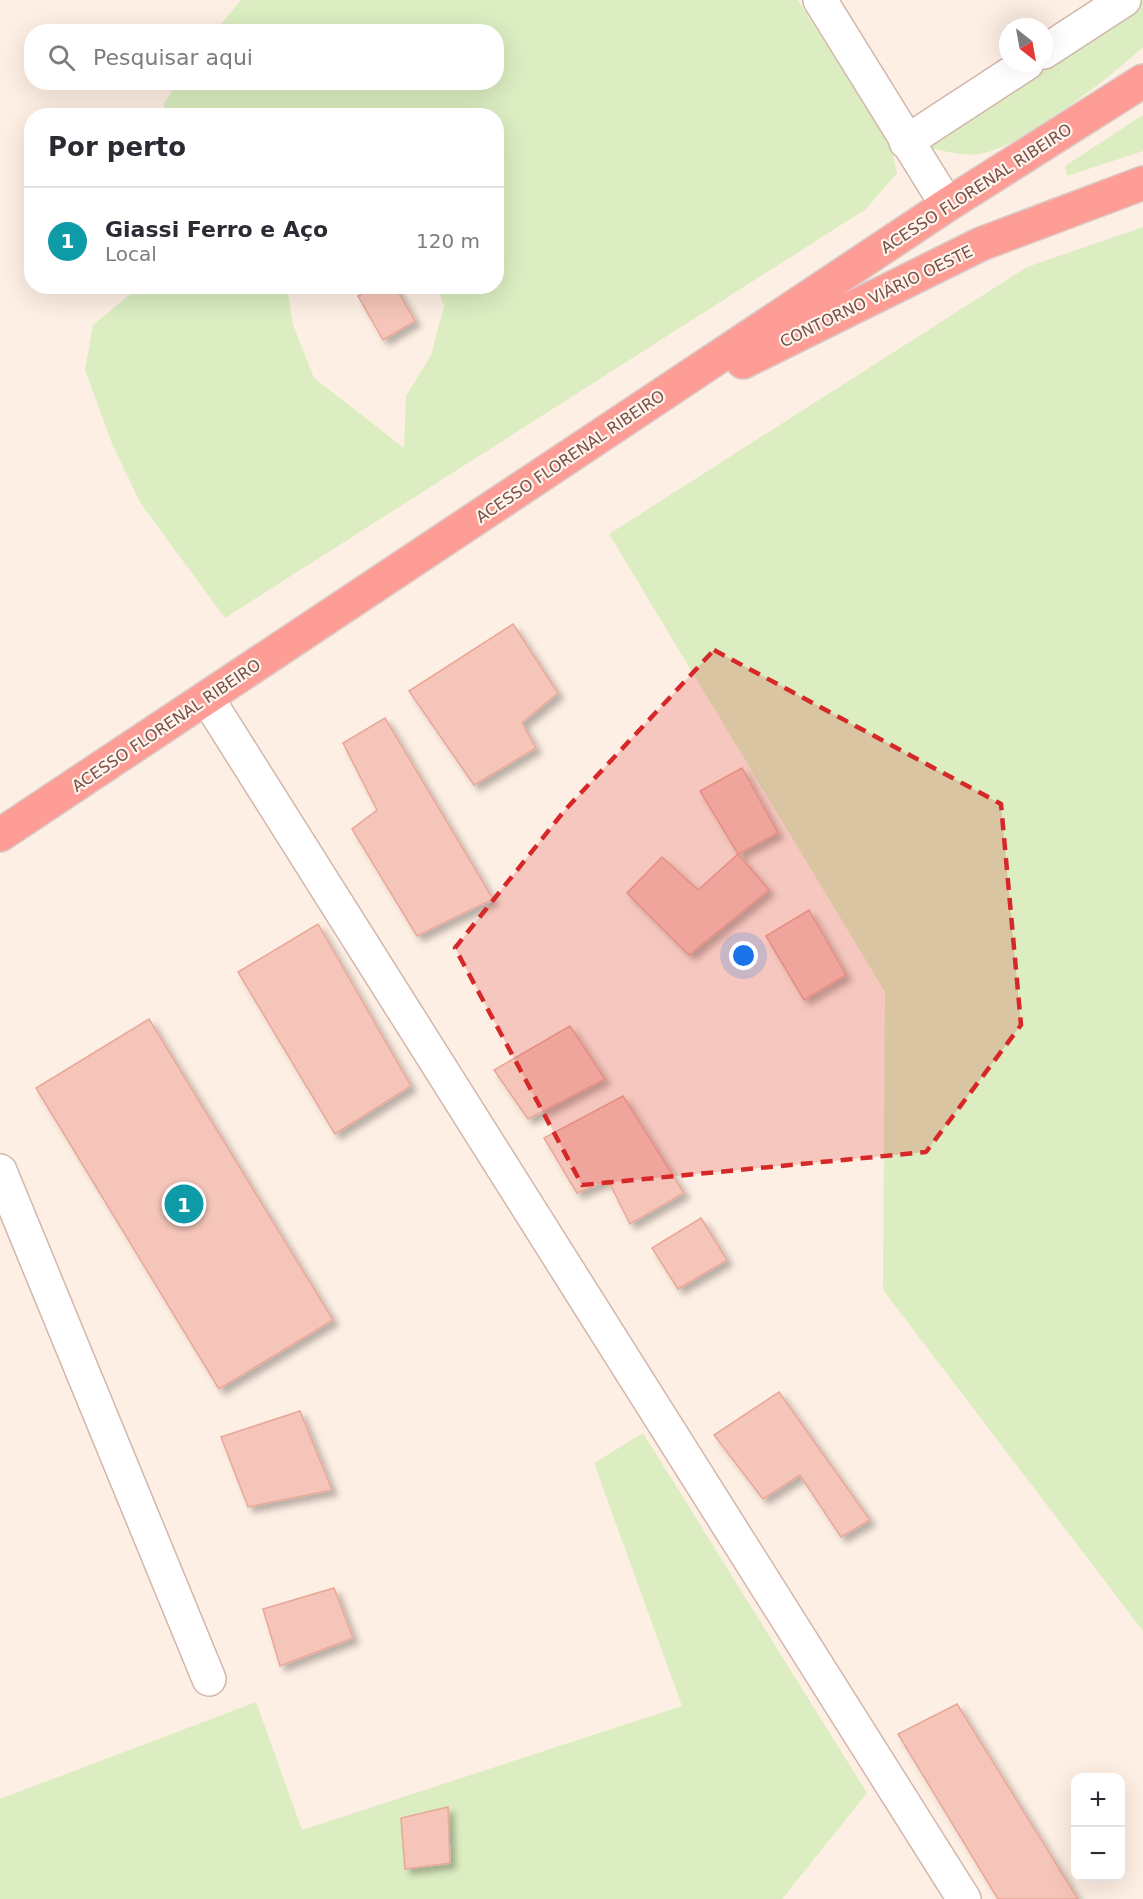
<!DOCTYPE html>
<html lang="pt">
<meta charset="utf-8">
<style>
:root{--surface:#fff;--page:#f7f7f7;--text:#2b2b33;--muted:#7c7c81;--line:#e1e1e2;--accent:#f14540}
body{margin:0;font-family:"DejaVu Sans",sans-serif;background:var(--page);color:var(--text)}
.controls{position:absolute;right:18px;bottom:18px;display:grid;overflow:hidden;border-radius:12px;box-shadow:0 6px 24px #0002}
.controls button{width:54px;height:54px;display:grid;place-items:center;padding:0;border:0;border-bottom:2px solid var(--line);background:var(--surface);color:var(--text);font:30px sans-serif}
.compass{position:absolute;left:999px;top:18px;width:54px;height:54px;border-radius:50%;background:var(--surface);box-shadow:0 6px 24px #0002;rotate:149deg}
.you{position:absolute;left:744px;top:956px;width:21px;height:21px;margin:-15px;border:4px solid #fff;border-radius:50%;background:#1a73e8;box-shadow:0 0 0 9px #1a73e833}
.badge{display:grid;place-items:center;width:39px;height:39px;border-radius:50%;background:var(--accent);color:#fff;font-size:20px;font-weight:700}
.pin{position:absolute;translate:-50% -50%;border:3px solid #fff;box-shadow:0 2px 6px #0006}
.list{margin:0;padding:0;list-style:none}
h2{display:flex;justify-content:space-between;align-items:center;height:78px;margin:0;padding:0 24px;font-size:26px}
h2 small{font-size:20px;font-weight:400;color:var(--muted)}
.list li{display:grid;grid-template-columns:39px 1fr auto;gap:18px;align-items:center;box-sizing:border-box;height:108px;padding:0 24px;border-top:2px solid var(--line)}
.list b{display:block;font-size:22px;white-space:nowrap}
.list p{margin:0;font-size:20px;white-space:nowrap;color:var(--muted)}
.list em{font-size:20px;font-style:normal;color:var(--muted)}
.icon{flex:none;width:33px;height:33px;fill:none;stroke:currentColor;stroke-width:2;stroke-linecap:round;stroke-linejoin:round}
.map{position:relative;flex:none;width:1143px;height:1899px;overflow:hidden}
.search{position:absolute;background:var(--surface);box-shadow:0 6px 24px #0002;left:24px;top:24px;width:480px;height:66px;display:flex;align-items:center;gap:15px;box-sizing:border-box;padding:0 21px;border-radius:24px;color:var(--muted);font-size:22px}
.panel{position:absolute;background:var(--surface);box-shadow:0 6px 24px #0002;left:24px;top:108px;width:480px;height:186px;border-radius:24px}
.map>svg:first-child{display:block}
.green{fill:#dbedc1}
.building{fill:#f5c5b9;stroke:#e9a798;stroke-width:1.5;filter:url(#shadow)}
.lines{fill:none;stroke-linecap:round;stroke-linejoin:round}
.minor-casing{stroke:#d2b6ab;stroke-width:36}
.highway-casing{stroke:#d9cecb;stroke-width:36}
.minor{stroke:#fff;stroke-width:33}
.highway{stroke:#fd9d96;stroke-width:33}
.marked{fill:#d62828;fill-opacity:0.2;stroke:#d62828;stroke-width:4.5;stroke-dasharray:12 8;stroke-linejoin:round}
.labels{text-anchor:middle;stroke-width:4.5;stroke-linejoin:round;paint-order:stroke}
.street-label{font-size:16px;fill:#784f47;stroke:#fff4ec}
</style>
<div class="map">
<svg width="1143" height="1899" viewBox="0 0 1143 1899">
<defs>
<filter id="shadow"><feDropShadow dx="5.5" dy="5.5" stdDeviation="3" flood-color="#0004"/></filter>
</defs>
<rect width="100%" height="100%" fill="#feefe4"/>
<path class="green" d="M241,0H798L890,145L897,173L866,209L225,618L141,504L113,446L85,370L93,325L139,287H287L293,325L314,378L404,448L406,396L431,355L444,306L437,287L496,286V116L164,115V103L178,83L496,82V32L215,31Z
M1141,0H1143V47C1111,76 1077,102 1040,125C1020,137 1002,151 978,154C958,156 939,150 920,145L1044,61Z
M1143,115V151L1067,176L1065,166Z
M1143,227V1631L883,1290L885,992L609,534L1027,267Z
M643,1433L867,1793L782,1899H0V1799L256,1702L302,1830L682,1706L594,1463Z"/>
<path class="building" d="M375,286H395L415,321L383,340L358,296Z
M513,624L558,693L522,723L536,748L474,785L409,691Z
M385,718L493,899L417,936L352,829L377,810L343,743Z
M742,768L778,833L738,854L700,791Z
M738,854L769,890L689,955L627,893L662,857L698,890Z
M809,910L846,975L804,1000L766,936Z
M318,924L411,1086L335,1134L238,972Z
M149,1019L333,1320L219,1389L36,1088Z
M570,1026L605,1079L528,1119L494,1070Z
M623,1096L684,1193L630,1224L608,1180L577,1193L544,1138Z
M701,1218L727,1260L678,1289L652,1248Z
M779,1392L870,1520L841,1537L800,1475L763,1499L714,1435Z
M300,1411L332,1490L248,1507L221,1437Z
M334,1588L353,1638L280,1666L263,1609Z
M957,1704L1078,1899H998L898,1734Z
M448,1807L450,1863L405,1869L401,1818Z"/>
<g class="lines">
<defs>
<path id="minor" d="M820,0L947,205
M1044,52L1124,0
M906,142L1027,63
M207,698L964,1899
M0,1171L209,1679"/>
<path id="highway" d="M743,362L981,244L1143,183
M0,835L947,205L1143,81"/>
</defs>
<use href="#minor" class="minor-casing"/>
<use href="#highway" class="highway-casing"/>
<use href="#minor" class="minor"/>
<use href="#highway" class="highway"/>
</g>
<path class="marked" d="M714,650L1001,804L1021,1025L926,1152L582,1185L455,948L565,810Z"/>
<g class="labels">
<g class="street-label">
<text transform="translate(976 188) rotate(-33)" y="6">ACESSO FLORENAL RIBEIRO</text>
<text transform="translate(876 296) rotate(-26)" y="6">CONTORNO VIÁRIO OESTE</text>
<text transform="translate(570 456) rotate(-34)" y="6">ACESSO FLORENAL RIBEIRO</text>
<text transform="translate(166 725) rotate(-34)" y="6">ACESSO FLORENAL RIBEIRO</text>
</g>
</g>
</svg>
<div class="controls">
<button>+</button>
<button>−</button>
</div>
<svg class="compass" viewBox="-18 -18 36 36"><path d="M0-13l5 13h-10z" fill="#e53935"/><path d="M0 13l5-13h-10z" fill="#7c7c81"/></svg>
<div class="you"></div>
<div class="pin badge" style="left:184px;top:1204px;background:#0f9aa8">1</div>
<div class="search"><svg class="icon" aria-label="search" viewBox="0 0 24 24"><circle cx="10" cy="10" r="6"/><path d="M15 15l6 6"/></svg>Pesquisar aqui</div>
<section class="panel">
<h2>Por perto<small></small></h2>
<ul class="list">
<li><span class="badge" style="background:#0f9aa8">1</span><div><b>Giassi Ferro e Aço</b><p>Local</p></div><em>120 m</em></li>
</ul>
</section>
</div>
